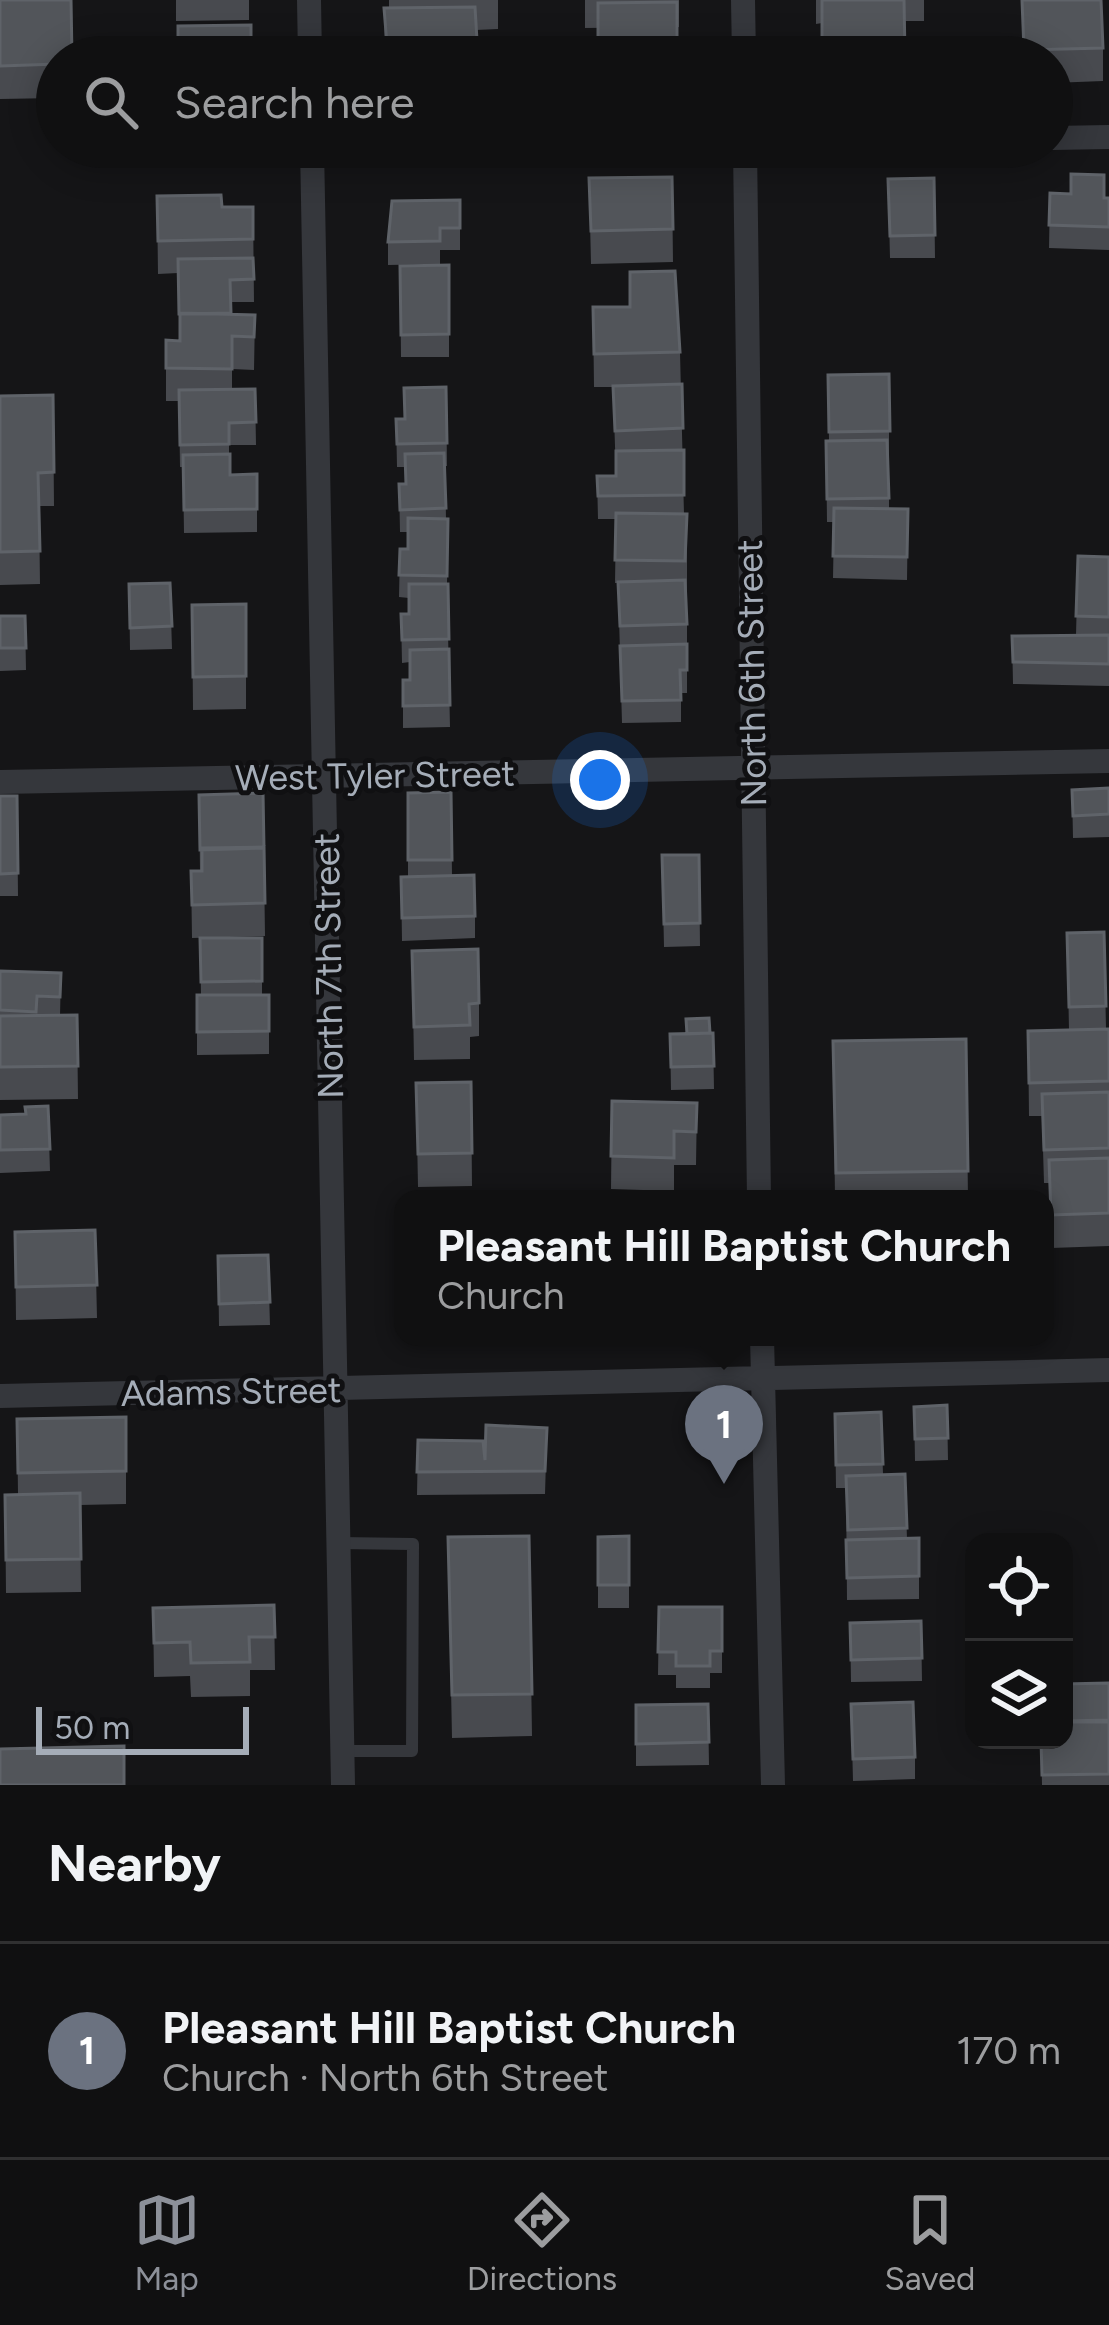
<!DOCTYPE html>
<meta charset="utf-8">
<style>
:root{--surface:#101011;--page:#1e1e1f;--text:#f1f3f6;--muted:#9c9d9f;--line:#303031;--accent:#8c9099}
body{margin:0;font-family:Figtree,sans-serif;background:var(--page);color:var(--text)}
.controls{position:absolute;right:36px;bottom:36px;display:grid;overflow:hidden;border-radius:24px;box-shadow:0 6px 30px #0003}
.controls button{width:108px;height:108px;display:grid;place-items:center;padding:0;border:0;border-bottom:3px solid var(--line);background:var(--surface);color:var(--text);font:60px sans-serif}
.scale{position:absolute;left:36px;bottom:30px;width:213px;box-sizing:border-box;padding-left:12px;border:6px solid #a5adb8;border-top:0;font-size:33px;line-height:42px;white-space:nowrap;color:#a5adb8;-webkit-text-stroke:9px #101012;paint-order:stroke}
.you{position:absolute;left:600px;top:780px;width:42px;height:42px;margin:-30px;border:9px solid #fff;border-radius:50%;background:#1a73e8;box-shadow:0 0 0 18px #1a73e833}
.badge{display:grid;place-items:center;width:78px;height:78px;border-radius:50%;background:var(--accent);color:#fff;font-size:39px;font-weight:700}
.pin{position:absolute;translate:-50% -99px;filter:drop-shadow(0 3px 6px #0008)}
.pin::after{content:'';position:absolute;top:63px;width:42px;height:36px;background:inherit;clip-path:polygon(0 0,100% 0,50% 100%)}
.popup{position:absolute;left:394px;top:1190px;width:660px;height:156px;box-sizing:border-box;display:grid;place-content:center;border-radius:24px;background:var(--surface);filter:drop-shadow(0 3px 9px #0005);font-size:39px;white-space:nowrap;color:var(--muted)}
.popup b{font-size:45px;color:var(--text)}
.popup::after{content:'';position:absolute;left:50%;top:100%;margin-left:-24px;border:24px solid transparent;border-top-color:var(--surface)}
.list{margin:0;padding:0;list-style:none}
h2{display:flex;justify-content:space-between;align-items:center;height:156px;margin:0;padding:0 48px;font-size:51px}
h2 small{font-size:39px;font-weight:400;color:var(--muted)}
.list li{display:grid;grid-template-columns:78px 1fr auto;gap:36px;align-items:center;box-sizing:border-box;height:216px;padding:0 48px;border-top:3px solid var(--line)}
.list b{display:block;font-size:45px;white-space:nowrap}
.list p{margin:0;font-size:39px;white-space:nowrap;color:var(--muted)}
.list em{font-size:39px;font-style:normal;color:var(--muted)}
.icon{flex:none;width:66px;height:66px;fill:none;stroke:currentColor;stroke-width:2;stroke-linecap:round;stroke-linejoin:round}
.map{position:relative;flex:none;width:1109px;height:1785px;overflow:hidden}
.search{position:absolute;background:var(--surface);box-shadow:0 6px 30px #0003;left:36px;right:36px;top:36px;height:132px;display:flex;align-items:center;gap:30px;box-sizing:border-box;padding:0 42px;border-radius:66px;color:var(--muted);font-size:45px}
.sheet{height:372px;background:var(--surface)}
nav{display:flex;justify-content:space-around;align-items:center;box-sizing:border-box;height:168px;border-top:3px solid var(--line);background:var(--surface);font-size:33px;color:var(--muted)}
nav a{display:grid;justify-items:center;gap:6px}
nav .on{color:var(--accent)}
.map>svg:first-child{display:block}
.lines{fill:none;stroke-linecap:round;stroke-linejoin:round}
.lane{stroke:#35373c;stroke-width:12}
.street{stroke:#35373c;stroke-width:24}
.wall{fill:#484a4f}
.building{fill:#52555a;stroke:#5f6369;stroke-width:3}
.labels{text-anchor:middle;stroke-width:10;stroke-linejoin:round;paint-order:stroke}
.street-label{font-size:36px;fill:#a5adb8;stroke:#101012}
</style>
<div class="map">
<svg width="1109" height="1785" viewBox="0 0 1109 1785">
<rect width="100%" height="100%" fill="#151517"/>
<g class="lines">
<path class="lane" d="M339,1543L413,1544L412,1751H342"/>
<path class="street" d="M309,0L310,57
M743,0L744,57
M1052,138L1109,137
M312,147L343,1785
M745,147L759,1199
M312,152L595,147
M0,782L1109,761
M762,1337L773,1785
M0,1396L1109,1370"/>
</g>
<path class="wall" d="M0,0L57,57V98L0,99Z
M176,0H249V20L176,21Z
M389,0H498V29L476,30L478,57H385L384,8H389Z
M585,0H679V27L585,28Z
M816,0H924V21H905V57H822V23L816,24Z
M1022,0L1103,48V81L1052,83V57H1023Z
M672,177L673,262L591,264L589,178Z
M934,178L935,258H890L888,179Z
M1050,193L1109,198V250L1049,248Z
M157,196L222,207H253L254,302H230L231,314L255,315L254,370L232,369V389H255L256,445H229V454L230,475L257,474V532L184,533L183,467H180L179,401H166V340L180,341L178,273L158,274Z
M460,200V250H440V264L388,265V242Z
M449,265V357H401L400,266Z
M593,307L680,352L684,514H687V693H681V722L622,723L618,583H615L616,519H598L597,476H616L613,387H594Z
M889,374V509H908L907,580L833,578L834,522H827L826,441H829L828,375Z
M446,387L447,466H445L446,519H448L447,584L450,727L403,728V680H410V662L402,663L401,614H409V598L399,597L400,549H408V532H400L399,484H406L405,467H397L396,419H404Z
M53,395L54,506H39L40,584L0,585V396Z
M1078,556L1109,557V686L1013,684L1012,636L1076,635Z
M170,583L172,649L130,650L129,584Z
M246,604V709L193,710L192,605Z
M0,616H25L26,670L0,671Z
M1109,788V837L1073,838L1072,790Z
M451,792L452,875L475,916V938L402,941L401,877L408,876V793Z
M263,793L265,936L192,938L191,871H200L199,795Z
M0,796H17L18,896H0Z
M662,855H699L700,946L664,947Z
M1104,932L1106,1029H1109V1246L1051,1248L1049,1183H1044L1042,1116H1029L1028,1031L1069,1030L1067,933Z
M200,938H262V995H269V1054L197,1055V995H201Z
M412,951L479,1003V1036L470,1037V1059L414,1060Z
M0,971L61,973L60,1016L77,1015L78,1099L0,1100Z
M686,1019L713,1033L714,1089L671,1090L670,1034H686Z
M966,1039L968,1199H835L833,1041Z
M471,1082L472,1186L418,1187L416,1083Z
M612,1101L697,1103L696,1165H674V1191L611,1189Z
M48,1106L50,1171L0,1173V1115L25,1114Z
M95,1230L97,1318L16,1320L15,1232Z
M268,1255L270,1325L219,1326L218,1256Z
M947,1405L948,1460L915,1461L914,1407Z
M881,1412L883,1474H905L907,1539L919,1538V1599L847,1600L846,1488H836L835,1414Z
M126,1417V1504L80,1505L81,1592L6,1593L5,1495L18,1494L17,1419Z
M547,1428L545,1494L417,1495L418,1440L485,1460Z
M529,1536L532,1736L452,1738L448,1537Z
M629,1536V1608H598V1537Z
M274,1605L275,1670H250V1696L191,1697L190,1676L154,1677L153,1608Z
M659,1607H722V1673H710V1688H676V1675H658Z
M921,1621L922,1681L851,1682L850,1623Z
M1109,1683V1785H1042L1041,1740Z
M708,1704L709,1765L636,1766V1705Z
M851,1704L915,1757V1779L853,1781Z"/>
<path class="building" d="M0,0H71L72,57H57V64L0,66Z
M822,0H904L905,55L822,56Z
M1022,0H1101L1103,48L1024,50Z
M677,2V57H598V3Z
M475,7L478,57H388L384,8Z
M251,25V57H178V26Z
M1071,174L1104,175V198H1109V227L1049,225L1050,193L1071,194Z
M672,177L673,229L591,231L589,178Z
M934,178L935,235L890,236L888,179Z
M221,195L222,207H253V239L158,241L157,196Z
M460,200V228H440V241L388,242L392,201Z
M253,258L254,279L230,280L231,313L179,314L178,259Z
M449,265V334L401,335L400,266Z
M675,271L680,352L594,354L593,307H630V272Z
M180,313L255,315L254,337L232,336V369L166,368V340L180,341Z
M889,374L890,431L829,432L828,375Z
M682,384L683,428L615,431L613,386Z
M446,387L447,443L397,444L396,419H405L404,388Z
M255,389L256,422L229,423V444L180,445L179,390Z
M53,395L54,472L38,473L40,551L0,552V396Z
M887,440L889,498L827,499L826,441Z
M684,450V495L598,496L597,476H616V451Z
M444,453L446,508L400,510L399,484H406L405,454Z
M230,454V475L257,474V509L184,510L183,455Z
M834,508L908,509L907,557L833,556Z
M616,513L687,514L685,561L615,560Z
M408,518L448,519L447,576L399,575L400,549H408Z
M1078,556L1109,557V617L1076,616Z
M685,580L687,624L620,626L618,582Z
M170,583L172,626L130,628L129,584Z
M409,584H448L449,639L402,640L401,614H409Z
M246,604V676L193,677L192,605Z
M0,616H25L26,648H0Z
M1109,635V664L1013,662L1012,636Z
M687,644V670H680L681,700L622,701L620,646Z
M449,649L450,705L403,706V680H410V650Z
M1109,788V814L1073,816L1072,790Z
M451,792L452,860H408V793Z
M263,793L264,848L200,850L199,795Z
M0,796H17L18,873L0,874Z
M264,847L265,903L192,905L191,871H202V848Z
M662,855H699L700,923L664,924Z
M474,875L475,916L402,918L401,877Z
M1104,932L1106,1006L1069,1007L1067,933Z
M200,938H262V981L201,982Z
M478,949L479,1003L469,1004L470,1025L414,1027L412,951Z
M0,971L61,973L60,997L37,996L36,1012L0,1010Z
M197,995H269V1031L197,1032Z
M77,1015L78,1066L0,1067V1016Z
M709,1018L710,1033L687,1034L686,1019Z
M1109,1029V1081L1029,1083L1028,1031Z
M713,1033L714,1066L671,1067L670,1034Z
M966,1039L968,1171L836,1173L833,1041Z
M471,1082L472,1153L418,1154L416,1083Z
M1109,1092V1148L1044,1150L1042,1094Z
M612,1101L697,1103L696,1132L674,1131V1158L611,1156Z
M48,1106L50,1149L0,1150V1115L26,1114L25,1107Z
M1109,1158V1213L1051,1215L1049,1160Z
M95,1230L97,1285L16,1287L15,1232Z
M268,1255L270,1302L219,1304L218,1256Z
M947,1405L948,1438L915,1439L914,1407Z
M881,1412L883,1464L836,1465L835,1414Z
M126,1417V1471L18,1473L17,1419Z
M486,1425L547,1428L545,1471L417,1472L418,1440L483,1441L485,1460Z
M905,1474L907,1528L848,1530L846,1476Z
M80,1493L81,1559L6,1560L5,1495Z
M529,1536L532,1694L452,1695L448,1537Z
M629,1536V1585H598V1537Z
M919,1538V1576L847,1578L846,1540Z
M274,1605L275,1637H249L250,1662L191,1663L190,1642L154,1643L153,1608Z
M659,1607H722V1651H710V1666H676V1652H658Z
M921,1621L922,1658L851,1660L850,1623Z
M1109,1683V1720L1064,1721V1684Z
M913,1702L915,1757L853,1759L851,1704Z
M708,1704L709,1742L636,1744V1705Z
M1064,1722H1109V1774L1042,1775L1041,1740H1064Z
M124,1746V1785H0V1749Z"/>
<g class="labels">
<g class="street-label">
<text transform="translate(751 673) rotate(-91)" y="13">North 6th Street</text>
<text transform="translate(375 775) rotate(-1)" y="13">West Tyler Street</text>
<text transform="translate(328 966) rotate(-91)" y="13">North 7th Street</text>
<text transform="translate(231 1391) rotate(-1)" y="13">Adams Street</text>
</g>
</g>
</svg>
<div class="controls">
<button><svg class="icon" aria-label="locate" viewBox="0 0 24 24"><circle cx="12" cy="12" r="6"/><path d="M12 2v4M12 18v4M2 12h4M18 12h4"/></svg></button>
<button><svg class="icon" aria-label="layers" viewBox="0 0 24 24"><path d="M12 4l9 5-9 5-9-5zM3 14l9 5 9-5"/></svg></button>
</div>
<div class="scale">50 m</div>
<div class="you"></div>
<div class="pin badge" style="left:724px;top:1484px;background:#6b7280">1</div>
<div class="popup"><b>Pleasant Hill Baptist Church</b>Church</div>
<div class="search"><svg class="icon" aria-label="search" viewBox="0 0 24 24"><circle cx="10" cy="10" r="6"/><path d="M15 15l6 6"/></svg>Search here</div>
</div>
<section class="sheet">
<h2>Nearby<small></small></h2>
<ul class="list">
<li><span class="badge" style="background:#6b7280">1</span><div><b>Pleasant Hill Baptist Church</b><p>Church · North 6th Street</p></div><em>170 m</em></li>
</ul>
</section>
<nav>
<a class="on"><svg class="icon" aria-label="map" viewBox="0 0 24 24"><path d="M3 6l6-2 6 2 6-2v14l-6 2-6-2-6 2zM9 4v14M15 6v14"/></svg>Map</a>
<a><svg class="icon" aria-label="directions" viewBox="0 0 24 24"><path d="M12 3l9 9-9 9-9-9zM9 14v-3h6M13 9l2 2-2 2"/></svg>Directions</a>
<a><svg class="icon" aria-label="saved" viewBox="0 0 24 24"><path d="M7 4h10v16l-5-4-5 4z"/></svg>Saved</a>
</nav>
